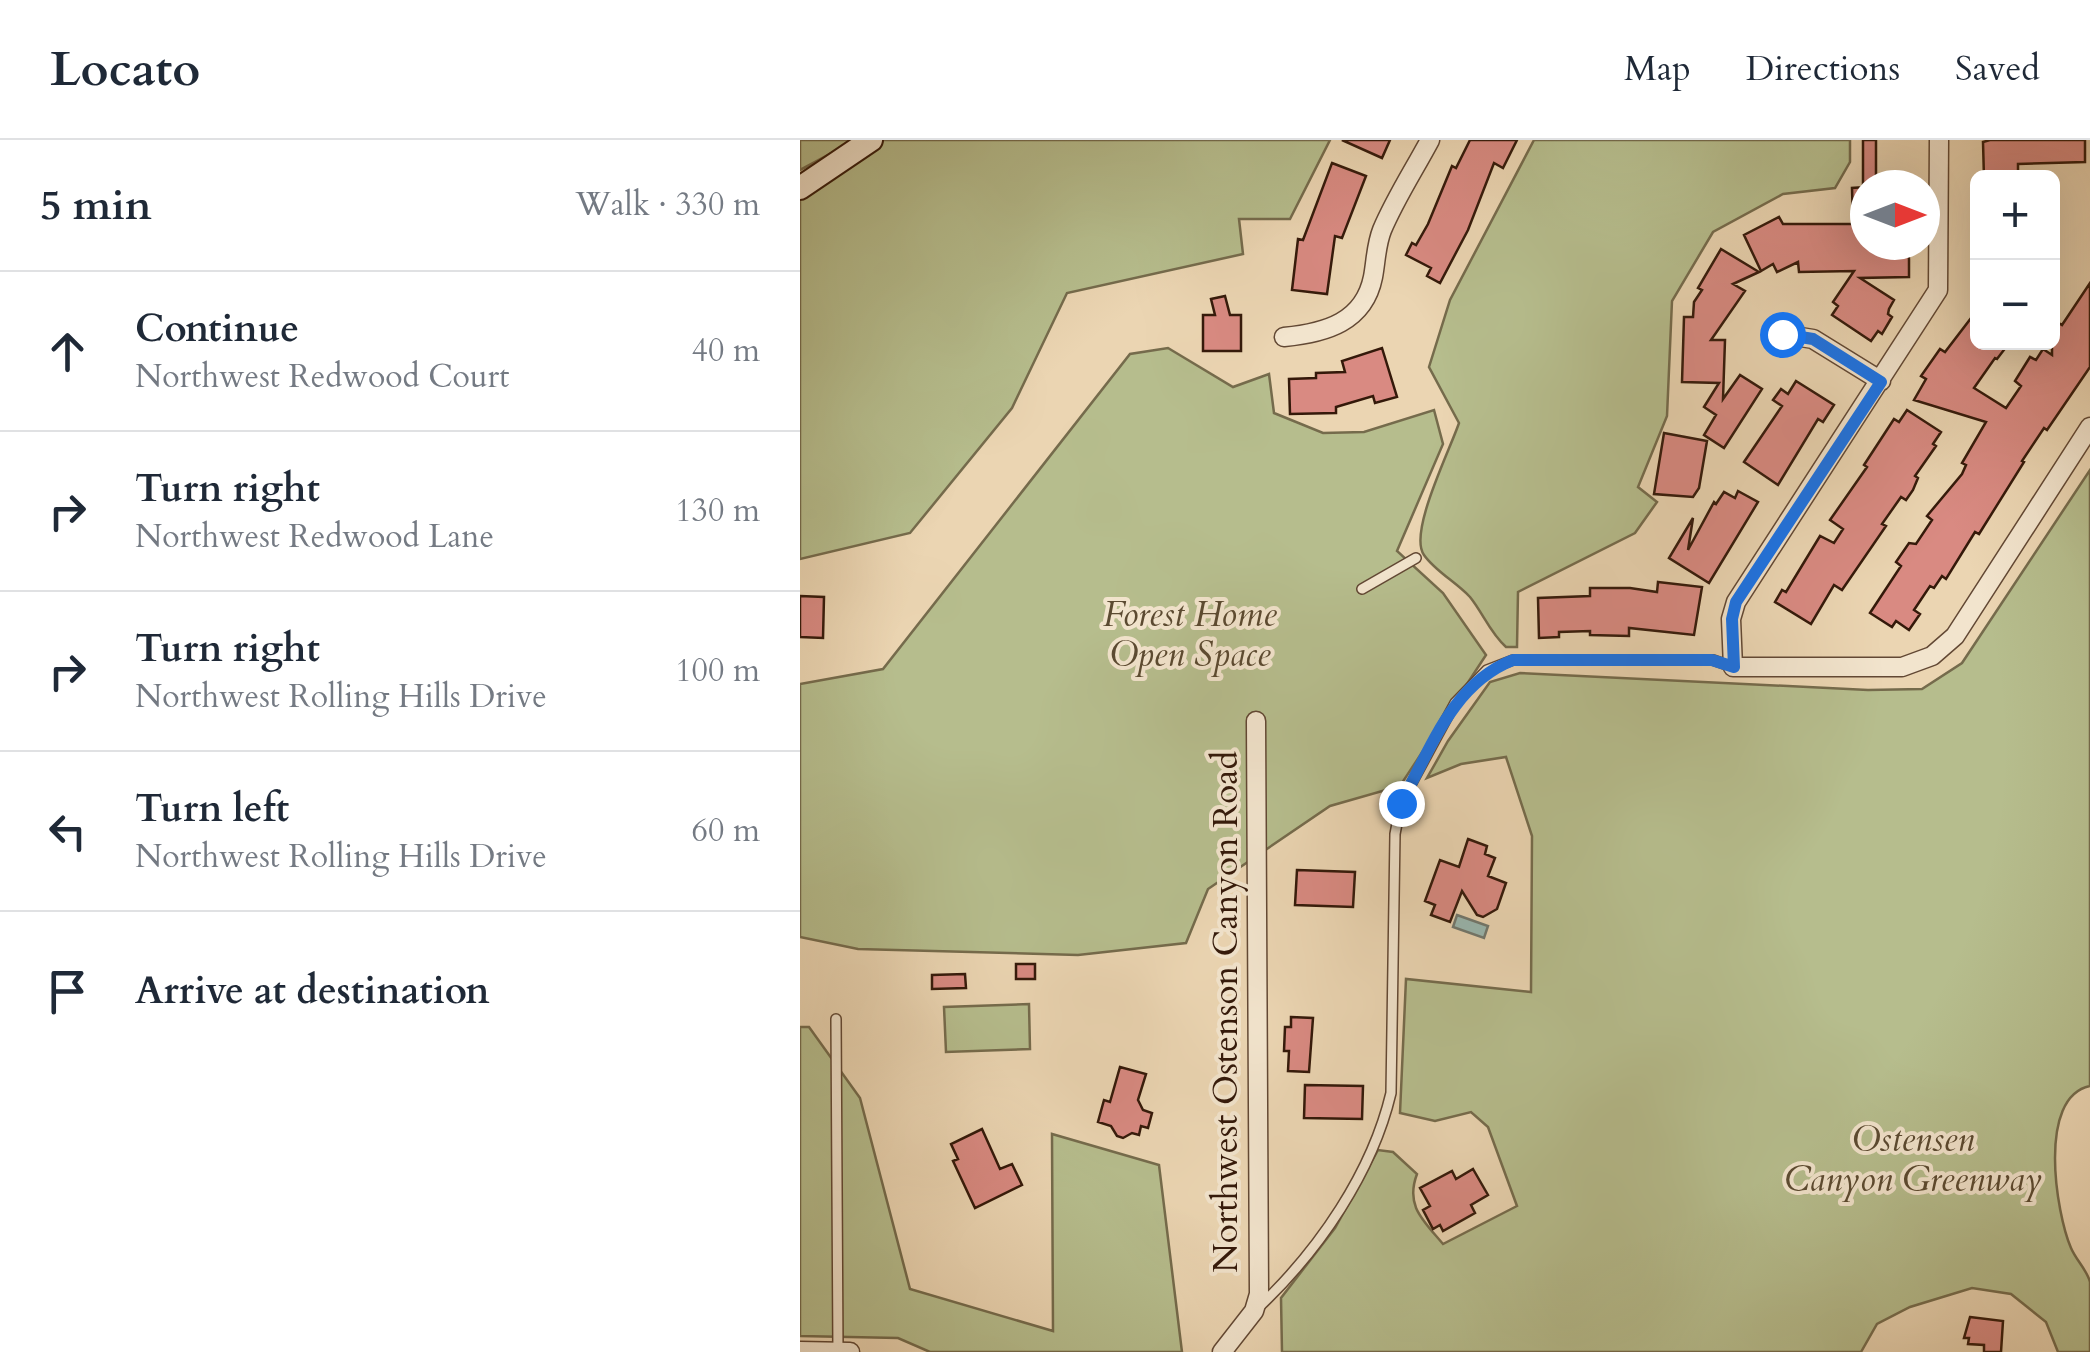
<!DOCTYPE html>
<meta charset="utf-8">
<style>
:root{--surface:#fff;--page:#f2f2f3;--text:#1f2937;--muted:#747a83;--line:#e0e1e3}
body{margin:0;font-family:Cardo,serif;background:var(--page);color:var(--text)}
.controls{position:absolute;right:30px;top:30px;display:grid;overflow:hidden;border-radius:15px;box-shadow:0 10px 40px #0002}
.controls button{width:90px;height:90px;display:grid;place-items:center;padding:0;border:0;border-bottom:2px solid var(--line);background:var(--surface);color:var(--text);font:50px sans-serif}
.compass{position:absolute;left:1050px;top:30px;width:90px;height:90px;border-radius:50%;background:var(--surface);box-shadow:0 10px 40px #0002;rotate:90deg}
.stop{position:absolute;width:30px;height:30px;margin:-22px;border:8px solid #1a73e8;border-radius:50%;background:#fff}
.stop.end{background:#1a73e8;border-color:#fff;box-shadow:0 2px 10px #0008}
.list{margin:0;padding:0;list-style:none}
h2{display:flex;justify-content:space-between;align-items:center;height:130px;margin:0;padding:0 40px;font-size:42px}
h2 small{font-size:32px;font-weight:400;color:var(--muted)}
.list li{display:grid;grid-template-columns:65px 1fr auto;gap:30px;align-items:center;box-sizing:border-box;height:160px;padding:0 40px;border-top:2px solid var(--line)}
.list b{display:block;font-size:38px;white-space:nowrap}
.list p{margin:0;font-size:32px;white-space:nowrap;color:var(--muted)}
.list em{font-size:32px;font-style:normal;color:var(--muted)}
.icon{flex:none;width:55px;height:55px;fill:none;stroke:currentColor;stroke-width:2;stroke-linecap:round;stroke-linejoin:round}
.map{position:relative;flex:none;width:1290px;height:1212px;overflow:hidden}
header{display:flex;align-items:center;gap:60px;box-sizing:border-box;height:140px;padding:0 50px;background:var(--surface);border-bottom:2px solid var(--line)}
header strong{font-size:48px}
nav{display:flex;gap:55px;margin-inline-start:auto;font-size:35px}
main{display:flex}
aside{flex:1;background:var(--surface)}
.map>svg:first-child{display:block}
.green{fill:#b6bd8d;stroke:#756b4c;stroke-width:2.5}
.water{fill:#99b8b1;stroke:#71786e;stroke-width:2.5}
.building{fill:#d98a82;stroke:#34190a;stroke-width:2.5}
.lines{fill:none;stroke-linecap:round;stroke-linejoin:round}
.lane-casing{stroke:#624834;stroke-width:12}
.street-casing{stroke:#624834;stroke-width:21}
.secondary-casing{stroke:#34190a;stroke-width:26}
.lane{stroke:#f2e4cd;stroke-width:9}
.street{stroke:#f2e4cd;stroke-width:18}
.secondary{stroke:#f2e4cd;stroke-width:22}
.route{stroke:#1a73e8;stroke-width:12}
.labels{text-anchor:middle;stroke-width:8;stroke-linejoin:round;paint-order:stroke}
.park-label{font-size:35px;font-style:italic;fill:#5b4a31;stroke:#f2e4cd}
.street-label{font-size:35px;fill:#34190a;stroke:#f2e4cd}
</style>
<header>
<strong>Locato</strong>
<nav><a>Map</a><a>Directions</a><a>Saved</a></nav>
</header>
<main>
<aside>
<h2>5 min<small>Walk · 330 m</small></h2>
<ul class="list">
<li><svg class="icon" aria-label="ahead" viewBox="0 0 24 24"><path d="M12 20V5M6 11l6-6 6 6"/></svg><div><b>Continue</b><p>Northwest Redwood Court</p></div><em>40 m</em></li>
<li><svg class="icon" aria-label="right" viewBox="0 0 24 24"><path d="M7 20v-9h11M14 6l5 5-5 5"/></svg><div><b>Turn right</b><p>Northwest Redwood Lane</p></div><em>130 m</em></li>
<li><svg class="icon" aria-label="right" viewBox="0 0 24 24"><path d="M7 20v-9h11M14 6l5 5-5 5"/></svg><div><b>Turn right</b><p>Northwest Rolling Hills Drive</p></div><em>100 m</em></li>
<li><svg class="icon" aria-label="left" viewBox="0 0 24 24"><path d="M17 20v-9H6M10 6l-5 5 5 5"/></svg><div><b>Turn left</b><p>Northwest Rolling Hills Drive</p></div><em>60 m</em></li>
<li><svg class="icon" aria-label="arrive" viewBox="0 0 24 24"><path d="M6 21V4h12l-3 4 3 4H6"/></svg><div><b>Arrive at destination</b></div></li>
</ul>
</aside>
<div class="map">
<svg width="1290" height="1212" viewBox="0 0 1290 1212">
<rect width="100%" height="100%" fill="#ebd5b2"/>
<filter id="stains"><feTurbulence type="fractalNoise" baseFrequency=".002" numOctaves="4"/><feColorMatrix values="0 0 0 0 .2 0 0 0 0 .09 0 0 0 0 .02 0 0 0 .5 -.17"/></filter>
<radialGradient id="worn" r=".72"><stop offset=".6" stop-color="#630" stop-opacity="0"/><stop offset="1" stop-color="#630" stop-opacity=".3"/></radialGradient>
<path class="green" d="M0,0H56L0,30Z
M83,0H530L490,79H439L443,114L267,153L212,268L110,393L0,419V57Z
M734,0H1050V22L1035,48L983,54L913,92L872,161L867,276L838,347L857,362L835,393L718,452L717,507H706C690,493 683,473 670,457C656,442 635,431 624,415C608,393 650,310 659,283L629,227L650,160Z
M368,208L433,247L469,234L474,273L523,293L564,292L634,270L643,304L597,411L643,453L686,515L600,646L530,666L408,749L386,803L278,815L58,809L0,797V544L83,529L330,214Z
M1290,330V946C1237,957 1256,1073 1271,1108C1276,1120 1287,1130 1290,1142C1290,1163 1290,1190 1290,1212H1258L1246,1182L1211,1154L1172,1148L1110,1167L1077,1184L1061,1212H482L481,1158L535,1088L578,1010L593,1012L617,1034C605,1066 623,1080 643,1104L717,1066L688,987L671,972L635,981L600,973L606,839L731,852L732,696L706,617L661,624L627,638L648,601L690,542L720,533L1068,550L1122,549L1162,523Z
M229,864L230,909L146,912L144,867Z
M0,887H9L60,958L110,1149L253,1191L252,994L359,1025L382,1212H130L98,1198L0,1196Z"/>
<path class="water" d="M657,775L688,786L684,798L653,787Z"/>
<path class="building" d="M542,0H590L582,18Z
M670,0H717L703,28L694,23L668,90L640,143L627,136L631,128L606,115L612,103L616,105L628,84L652,26L656,28Z
M1063,0H1076V45H1063Z
M1190,0H1285V22L1218,24V38H1184L1183,2Z
M532,23L566,36L542,98L535,96L527,154L492,150L498,99L503,100Z
M1065,47V105H1108L1109,119V137L1060,138L1094,160L1089,169L1088,174L1092,177L1082,194L1078,191L1071,201L1032,175L1038,166L1033,162L1054,131L999,132L998,122L977,132L973,124L961,131L944,95L979,77L983,84H1053L1052,48Z
M921,109L959,132L933,144L945,151L911,200H925L923,259L940,235L962,249L924,308L904,295L916,275L904,267L919,243L882,242L884,177H893L894,162L902,150L898,148Z
M1290,143V227L1247,290L1244,288L1222,321L1224,322L1179,394L1175,392L1146,439L1142,436L1134,448L1130,446L1114,470L1120,474L1109,490L1096,481L1092,487L1070,473L1101,426L1096,422L1109,403L1116,404L1132,380L1127,376L1162,334L1166,325L1162,323L1186,282L1114,260L1126,239L1121,236L1140,209L1145,212L1178,169V202H1210L1197,219L1195,218L1174,248L1206,268L1221,246L1215,241L1230,217L1236,220L1243,209L1252,215V179L1262,185Z
M425,156L430,175H441V211H403V175H415L411,159Z
M582,208L597,257L575,263L573,256L536,267V273L490,274L489,239L516,238V233L545,232L542,221Z
M996,241L1034,265L1023,282L1018,279L978,345L944,322L982,266L973,260L981,249L988,254Z
M1107,270L1141,292L1133,304L1136,306L1115,336L1118,338L1113,350L1106,360L1101,357L1082,384L1086,386L1042,450L1034,445L1011,484L975,462L982,450L986,452L1020,396L1034,403L1043,389L1030,380L1067,327L1064,325L1094,279L1099,282Z
M864,293L907,301L899,348L893,357L854,354Z
M938,351L958,362L909,443L869,418L893,378L888,410L914,362L916,364L924,352L935,358Z
M858,442L902,447L894,495L829,488V496L790,495V491L759,492V497L739,498L738,458L790,456V448H830L857,452Z
M0,456L24,457L23,498L0,497Z
M668,699L687,706L685,714L695,718L688,736L706,743L697,769L683,777L677,775L662,751L650,782L631,775L635,765L625,761L640,720L659,727Z
M497,730L555,732L553,767L495,765Z
M216,824H235V839H216Z
M165,834L166,848L132,849V835Z
M491,877L513,878L509,932L488,931L489,911H484L485,887H491Z
M320,927L346,934L338,960L343,970L352,973L348,988L341,986L339,995L332,993L323,998L317,996L311,986L298,982L304,960L310,962Z
M505,945L563,946L562,979L504,978Z
M182,989L200,1029L212,1024L222,1045L175,1068L153,1021L158,1019L151,1004Z
M673,1029L688,1055L671,1065L675,1073L643,1091L640,1085L633,1089L623,1070L630,1066L620,1048L652,1031L656,1039Z
M1170,1177L1203,1181L1201,1212H1184V1205L1168,1204L1169,1198H1164Z"/>
<g class="lines">
<defs>
<path id="lane" d="M562,449L616,418
M36,879L38,1212
M460,1166C519,1110 572,1033 591,953L595,694L601,663L655,563L687,530L713,520H913L933,527"/>
<path id="street" d="M1139,0L1138,150L936,462L931,479L933,527H1102L1132,516L1155,496L1290,287
M982,194L1013,199L1081,241
M484,197C526,193 564,182 573,137C576,121 576,105 582,90C595,59 614,30 630,0
M0,1211L50,1212
M422,1212L454,1171L459,1154L456,581"/>
<path id="secondary" d="M0,48L71,0"/>
</defs>
<use href="#lane" class="lane-casing"/>
<use href="#street" class="street-casing"/>
<use href="#secondary" class="secondary-casing"/>
<use href="#lane" class="lane"/>
<use href="#street" class="street"/>
<use href="#secondary" class="secondary"/>
</g>
<g class="lines">
<path class="route" d="M601,663C631,609 652,544 713,520H912L934,527L932,479L936,462L1081,242L1013,199L982,194"/>
</g>
<g class="labels">
<g class="park-label">
<text x="390" y="486">Forest Home<tspan x="390" dy="40">Open Space</tspan></text>
<text x="1113" y="1011">Ostensen<tspan x="1113" dy="40">Canyon Greenway</tspan></text>
</g>
<g class="street-label">
<text transform="translate(425 872) rotate(-90)" y="12">Northwest Ostenson Canyon Road</text>
</g>
</g>
<rect width="100%" height="100%" filter="url(#stains)"/>
<rect width="100%" height="100%" fill="url(#worn)"/>
</svg>
<div class="controls">
<button>+</button>
<button>−</button>
</div>
<svg class="compass" viewBox="-18 -18 36 36"><path d="M0-13l5 13h-10z" fill="#e53935"/><path d="M0 13l5-13h-10z" fill="#747a83"/></svg>
<div class="stop" style="left:982px;top:194px"></div>
<div class="stop end" style="left:601px;top:663px"></div>
</div>
</main>
